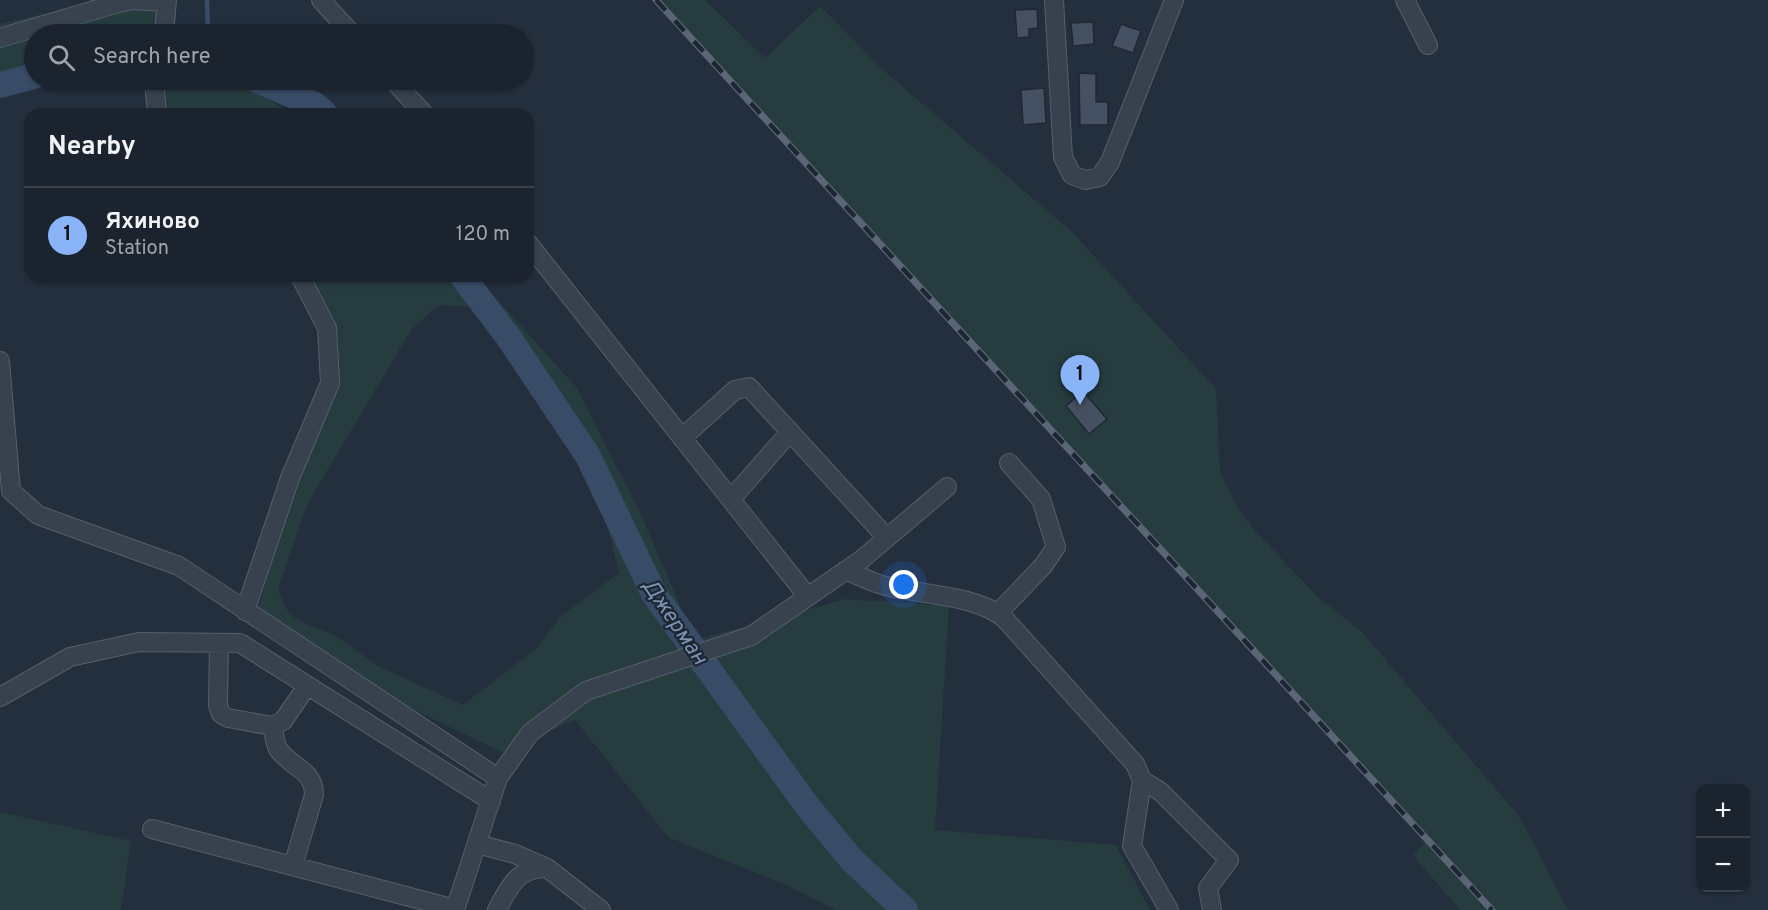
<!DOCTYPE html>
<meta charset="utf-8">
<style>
:root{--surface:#1b232e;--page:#282f3a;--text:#f1f3f6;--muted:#a0a4aa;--line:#39404a;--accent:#8ab4f8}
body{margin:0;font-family:Overpass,sans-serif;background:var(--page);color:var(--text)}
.controls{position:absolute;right:18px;bottom:18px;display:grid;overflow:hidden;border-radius:12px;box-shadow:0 2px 4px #0004}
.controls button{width:54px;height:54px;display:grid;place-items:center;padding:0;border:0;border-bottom:2px solid var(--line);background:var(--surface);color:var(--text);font:30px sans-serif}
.you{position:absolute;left:904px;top:585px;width:21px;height:21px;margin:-15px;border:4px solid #fff;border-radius:50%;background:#1a73e8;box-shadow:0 0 0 9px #1a73e833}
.badge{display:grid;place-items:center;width:39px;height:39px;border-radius:50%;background:var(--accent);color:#111;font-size:20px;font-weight:700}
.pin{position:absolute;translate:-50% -50px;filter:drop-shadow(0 2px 3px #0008)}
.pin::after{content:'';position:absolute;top:32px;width:21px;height:18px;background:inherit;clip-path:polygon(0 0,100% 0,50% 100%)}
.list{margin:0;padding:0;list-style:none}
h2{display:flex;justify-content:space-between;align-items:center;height:78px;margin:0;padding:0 24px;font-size:26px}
h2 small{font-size:20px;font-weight:400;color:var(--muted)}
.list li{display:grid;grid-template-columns:39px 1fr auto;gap:18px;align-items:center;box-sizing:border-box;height:96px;padding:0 24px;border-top:2px solid var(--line)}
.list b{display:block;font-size:22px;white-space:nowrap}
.list p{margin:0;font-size:20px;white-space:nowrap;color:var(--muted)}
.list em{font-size:20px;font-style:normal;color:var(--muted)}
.icon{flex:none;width:33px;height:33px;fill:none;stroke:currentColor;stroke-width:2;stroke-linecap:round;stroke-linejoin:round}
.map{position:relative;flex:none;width:1768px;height:910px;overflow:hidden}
.search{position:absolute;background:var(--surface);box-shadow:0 2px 4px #0004;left:24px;top:24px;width:510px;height:66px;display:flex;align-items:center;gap:15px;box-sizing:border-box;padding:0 21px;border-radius:33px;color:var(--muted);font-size:22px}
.panel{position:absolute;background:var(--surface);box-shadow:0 2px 4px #0004;left:24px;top:108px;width:510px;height:174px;border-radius:18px}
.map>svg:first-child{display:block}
.green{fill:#263c3f;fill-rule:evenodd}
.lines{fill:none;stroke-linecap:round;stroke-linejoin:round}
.stream{stroke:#394c67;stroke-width:4.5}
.river{stroke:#394c67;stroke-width:26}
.building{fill:#455162;stroke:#1f2835;stroke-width:1.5}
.minor-casing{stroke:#565f6c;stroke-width:20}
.minor{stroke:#38414e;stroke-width:18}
.rail-casing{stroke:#5a6575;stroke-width:7}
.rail{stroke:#1d2633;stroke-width:4.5;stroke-dasharray:14;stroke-linecap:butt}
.labels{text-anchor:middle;stroke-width:4.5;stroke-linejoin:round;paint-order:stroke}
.water-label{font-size:22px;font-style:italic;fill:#7c92b1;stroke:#1d2633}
</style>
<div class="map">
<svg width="1768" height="910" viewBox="0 0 1768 910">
<rect width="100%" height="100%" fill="#242f3e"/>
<path class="green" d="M90,0H167L164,34H34L35,80L0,87V24L85,4Z
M655,0H705L765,58L820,6L883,70L1071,231L1216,389L1220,473L1236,505L1255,531L1318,597L1362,632L1519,816L1568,910H1460L1413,855L1428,839Z
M149,80H235L293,114H153Z
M304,276H476L577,388L641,515L695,640L845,599L949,606L935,830L1116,845L1150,910H835L788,886L668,837L575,720L502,752L385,696L259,607L300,455L339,345ZM438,305L484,307L576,449L608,528L619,573L560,617L537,648L463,705L378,666L333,634L307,625L289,614L278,589L307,504L411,330Z
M0,812L131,841L121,910H0Z"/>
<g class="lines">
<path class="stream" d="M207,0L208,34"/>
<path class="river" d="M257,80L315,105L325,114
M0,85L34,76
M462,276L509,338L588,456L654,594L808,807L852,860L905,910"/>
</g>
<path class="building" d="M1037,9L1038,28L1029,29V37L1017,38L1015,10Z
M1093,22L1094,44L1073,46L1071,23Z
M1121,24L1141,31L1133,53L1112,46Z
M1079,73L1096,74V102H1108V125H1080Z
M1044,88L1046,123L1023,125L1021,90Z
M1083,391L1107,419L1089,434L1066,406Z"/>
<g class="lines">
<defs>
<path id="minor" d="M321,0L352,34
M1054,0L1063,157L1072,175L1085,180L1100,177L1110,162L1174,0
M1405,0L1428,45
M164,34L167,0
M0,38L115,4L131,0L166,2
M157,80L155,92L157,114
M393,80L424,114
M528,243L808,597
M0,361L11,491L38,515L179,566L498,778
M682,438L735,390L749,387L887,538
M731,499L790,432
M846,570C859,576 873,583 886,586C922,595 976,595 1004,618L1135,764L1142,780L1132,846L1169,910
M245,611L290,478L330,383L327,328L300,276
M998,613L1043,566L1056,547L1041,499L1009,463
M219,643L218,705L221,714L228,718L272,726L283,721L307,686
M0,697L70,657L139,642L240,643L491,801
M272,726C274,733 275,743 278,749C291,768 314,769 314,795L293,866
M1142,780L1161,792L1229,860L1208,888L1212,910
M152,829L455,909
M477,844L515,854L547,868L601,910
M455,910L498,778L530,733L586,691L751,636L861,560L947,487
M497,910C509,887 518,867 547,868"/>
</defs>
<use href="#minor" class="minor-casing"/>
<use href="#minor" class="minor"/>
<defs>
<path id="rail" d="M656,0L1492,910"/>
</defs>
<use href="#rail" class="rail-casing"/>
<use href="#rail" class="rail"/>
</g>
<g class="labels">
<g class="water-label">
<text transform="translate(676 621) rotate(56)" y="8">Джерман</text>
</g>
</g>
</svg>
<div class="controls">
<button>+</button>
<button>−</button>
</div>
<div class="you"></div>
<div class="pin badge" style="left:1080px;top:405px">1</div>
<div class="search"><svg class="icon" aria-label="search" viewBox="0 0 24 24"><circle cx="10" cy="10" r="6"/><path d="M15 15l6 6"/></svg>Search here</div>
<section class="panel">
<h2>Nearby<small></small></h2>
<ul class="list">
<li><span class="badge">1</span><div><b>Яхиново</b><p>Station</p></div><em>120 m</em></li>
</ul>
</section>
</div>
